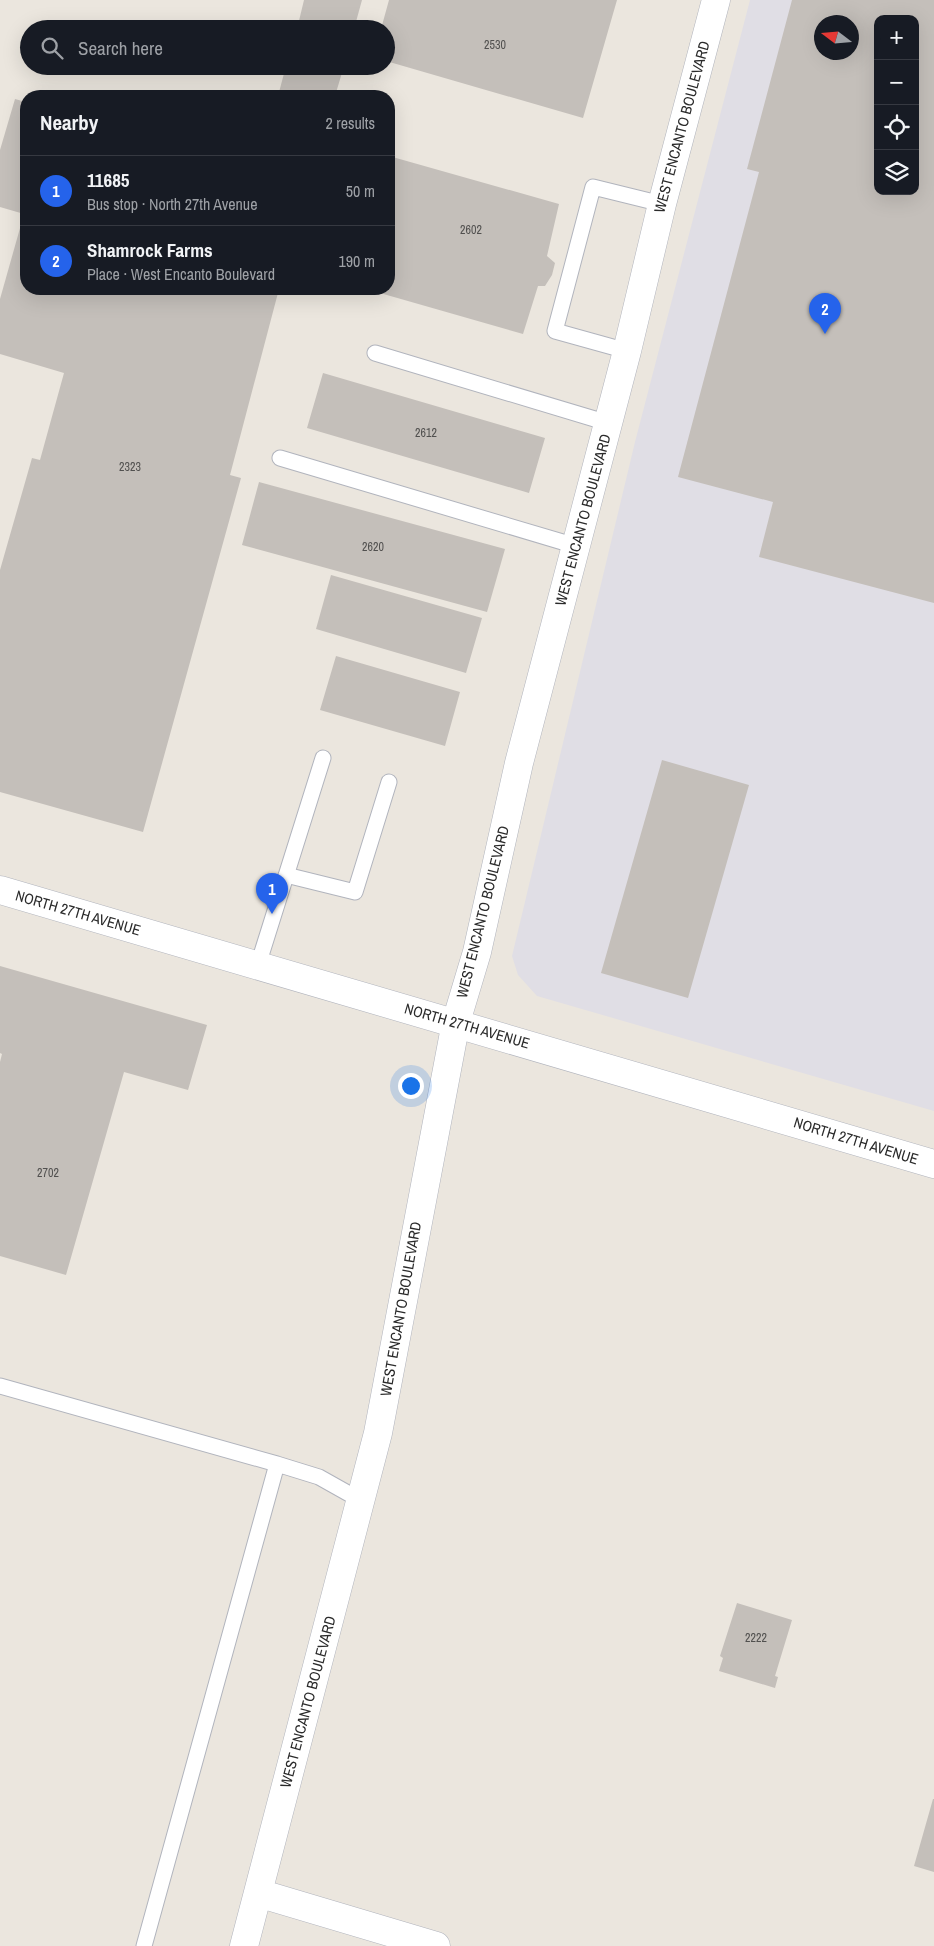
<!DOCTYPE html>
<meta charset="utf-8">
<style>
:root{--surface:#171b24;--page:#20242c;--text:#f1f3f6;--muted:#9ea1a6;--line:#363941;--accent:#2563eb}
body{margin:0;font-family:"Archivo Narrow",sans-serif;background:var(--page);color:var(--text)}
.controls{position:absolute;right:15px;top:15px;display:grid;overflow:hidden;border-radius:10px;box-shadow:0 5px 20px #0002}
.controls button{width:45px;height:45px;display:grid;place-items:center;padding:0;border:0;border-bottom:1px solid var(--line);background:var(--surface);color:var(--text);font:25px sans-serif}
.compass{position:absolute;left:814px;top:15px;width:45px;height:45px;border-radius:50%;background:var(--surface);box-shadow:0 5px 20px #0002;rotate:286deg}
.you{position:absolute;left:410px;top:1085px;width:18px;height:18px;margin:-12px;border:4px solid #fff;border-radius:50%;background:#1a73e8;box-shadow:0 0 0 8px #1a73e833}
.badge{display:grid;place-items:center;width:32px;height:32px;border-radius:50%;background:var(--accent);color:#fff;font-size:16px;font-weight:700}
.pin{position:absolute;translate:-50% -41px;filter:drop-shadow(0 1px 2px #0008)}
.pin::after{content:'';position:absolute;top:26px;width:18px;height:15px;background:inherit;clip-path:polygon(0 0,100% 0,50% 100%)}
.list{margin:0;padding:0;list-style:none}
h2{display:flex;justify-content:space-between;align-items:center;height:65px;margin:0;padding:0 20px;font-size:21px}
h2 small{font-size:16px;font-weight:400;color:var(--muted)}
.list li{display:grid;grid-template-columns:32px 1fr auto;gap:15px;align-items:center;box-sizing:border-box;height:70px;padding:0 20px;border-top:1px solid var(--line)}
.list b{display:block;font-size:19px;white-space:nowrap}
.list p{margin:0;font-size:16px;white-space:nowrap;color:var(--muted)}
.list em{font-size:16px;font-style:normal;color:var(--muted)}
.icon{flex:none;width:28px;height:28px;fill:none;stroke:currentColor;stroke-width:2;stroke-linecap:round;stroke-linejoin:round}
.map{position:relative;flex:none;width:934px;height:1946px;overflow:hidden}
.search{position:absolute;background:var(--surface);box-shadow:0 5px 20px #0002;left:20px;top:20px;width:375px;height:55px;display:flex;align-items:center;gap:12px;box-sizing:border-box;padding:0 18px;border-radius:28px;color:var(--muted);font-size:19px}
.panel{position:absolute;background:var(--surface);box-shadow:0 5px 20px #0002;left:20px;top:90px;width:375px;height:205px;border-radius:20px}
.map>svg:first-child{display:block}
.industrial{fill:#e0dee5;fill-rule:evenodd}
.building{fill:#c4bfba;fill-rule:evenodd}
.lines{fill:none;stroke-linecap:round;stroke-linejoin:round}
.service-casing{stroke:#b1b4bd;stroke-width:17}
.minor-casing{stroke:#b1b4bd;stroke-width:29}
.secondary-casing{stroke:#b1b4bd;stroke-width:29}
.service{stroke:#fff;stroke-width:15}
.minor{stroke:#fff;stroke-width:28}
.secondary{stroke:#fff;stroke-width:28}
.labels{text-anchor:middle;stroke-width:5;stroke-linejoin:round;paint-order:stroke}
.number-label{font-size:12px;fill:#51504f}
.street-label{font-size:15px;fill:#2b2b2b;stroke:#fff}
</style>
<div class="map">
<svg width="934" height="1946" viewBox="0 0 934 1946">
<rect width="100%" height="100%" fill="#ebe6de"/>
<path class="industrial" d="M750,0H934V1111L537,996L518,975L512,956L635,442ZM878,19H915V191H878ZM822,22H852V52H822Z"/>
<path class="building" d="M304,0H362L354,29H297Z
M389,0H617L583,118L386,61V29H381Z
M792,0H934V603L759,557L773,502L678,477L759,172L747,169ZM878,19H915V191H878ZM822,22H852V52H822Z
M286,66H344L335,96H278Z
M15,99L26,102V289H279L230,475L241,478L143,832L0,792V570L32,458L40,460L64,373L0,354V299L24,214L0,207V150Z
M389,156L559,204L547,256L555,263L552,275L545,286H538L523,334L366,289H389Z
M323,373L545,438L529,493L307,428Z
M259,482L505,549L487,612L242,545Z
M331,575L482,618L466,673L316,629Z
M336,656L460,692L445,746L320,710Z
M662,760L749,785L688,998L601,973Z
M0,966L207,1025L188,1090L124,1072L66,1275L0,1256V1062L2,1054L0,1053Z
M737,1603L792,1620L775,1676L778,1677L775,1688L719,1671L723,1658L720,1656Z
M933,1799H934V1872L914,1866Z"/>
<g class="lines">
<defs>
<path id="service" d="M627,351L555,331L593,187L662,204
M375,353L608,423
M280,458L576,546
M286,875L355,892L389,782
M258,965L323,758
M0,1386L277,1464L144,1946
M277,1464L319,1477L360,1500"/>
<path id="minor" d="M258,1893L436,1946
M244,1946L378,1433L456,1022L477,952L519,763L627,351L662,204L716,0"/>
<path id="secondary" d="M0,890L934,1164"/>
</defs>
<use href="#service" class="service-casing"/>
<use href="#minor" class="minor-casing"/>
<use href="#secondary" class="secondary-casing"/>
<use href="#service" class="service"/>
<use href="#minor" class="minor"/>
<use href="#secondary" class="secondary"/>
</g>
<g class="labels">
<g class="number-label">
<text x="495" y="49">2530</text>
<text x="471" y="234">2602</text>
<text x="426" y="437">2612</text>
<text x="130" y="471">2323</text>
<text x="373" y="551">2620</text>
<text x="48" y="1177">2702</text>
<text x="756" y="1642">2222</text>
</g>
<g class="street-label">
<text transform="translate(682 127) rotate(-75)" y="5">WEST ENCANTO BOULEVARD</text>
<text transform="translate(583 520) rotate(-75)" y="5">WEST ENCANTO BOULEVARD</text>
<text transform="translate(483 912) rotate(-76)" y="5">WEST ENCANTO BOULEVARD</text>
<text transform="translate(78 913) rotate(16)" y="5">NORTH 27TH AVENUE</text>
<text transform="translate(467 1026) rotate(16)" y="5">NORTH 27TH AVENUE</text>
<text transform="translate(856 1141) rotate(17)" y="5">NORTH 27TH AVENUE</text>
<text transform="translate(401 1309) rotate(-80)" y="5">WEST ENCANTO BOULEVARD</text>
<text transform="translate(308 1702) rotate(-75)" y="5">WEST ENCANTO BOULEVARD</text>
</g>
</g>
</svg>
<div class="controls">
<button>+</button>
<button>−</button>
<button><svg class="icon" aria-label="locate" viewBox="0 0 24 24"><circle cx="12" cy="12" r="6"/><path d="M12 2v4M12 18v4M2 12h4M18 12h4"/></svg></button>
<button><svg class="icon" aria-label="layers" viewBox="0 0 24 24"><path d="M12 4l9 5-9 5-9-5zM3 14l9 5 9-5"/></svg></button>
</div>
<svg class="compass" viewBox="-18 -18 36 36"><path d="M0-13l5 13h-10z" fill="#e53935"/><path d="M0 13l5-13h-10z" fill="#9ea1a6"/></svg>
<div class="you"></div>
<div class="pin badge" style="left:272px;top:914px">1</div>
<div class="pin badge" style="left:825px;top:334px">2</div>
<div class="search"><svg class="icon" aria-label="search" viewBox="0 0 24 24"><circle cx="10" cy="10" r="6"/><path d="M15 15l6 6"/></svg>Search here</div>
<section class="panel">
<h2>Nearby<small>2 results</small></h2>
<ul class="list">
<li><span class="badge">1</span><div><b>11685</b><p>Bus stop · North 27th Avenue</p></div><em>50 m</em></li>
<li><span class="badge">2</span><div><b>Shamrock Farms</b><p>Place · West Encanto Boulevard</p></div><em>190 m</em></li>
</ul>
</section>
</div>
